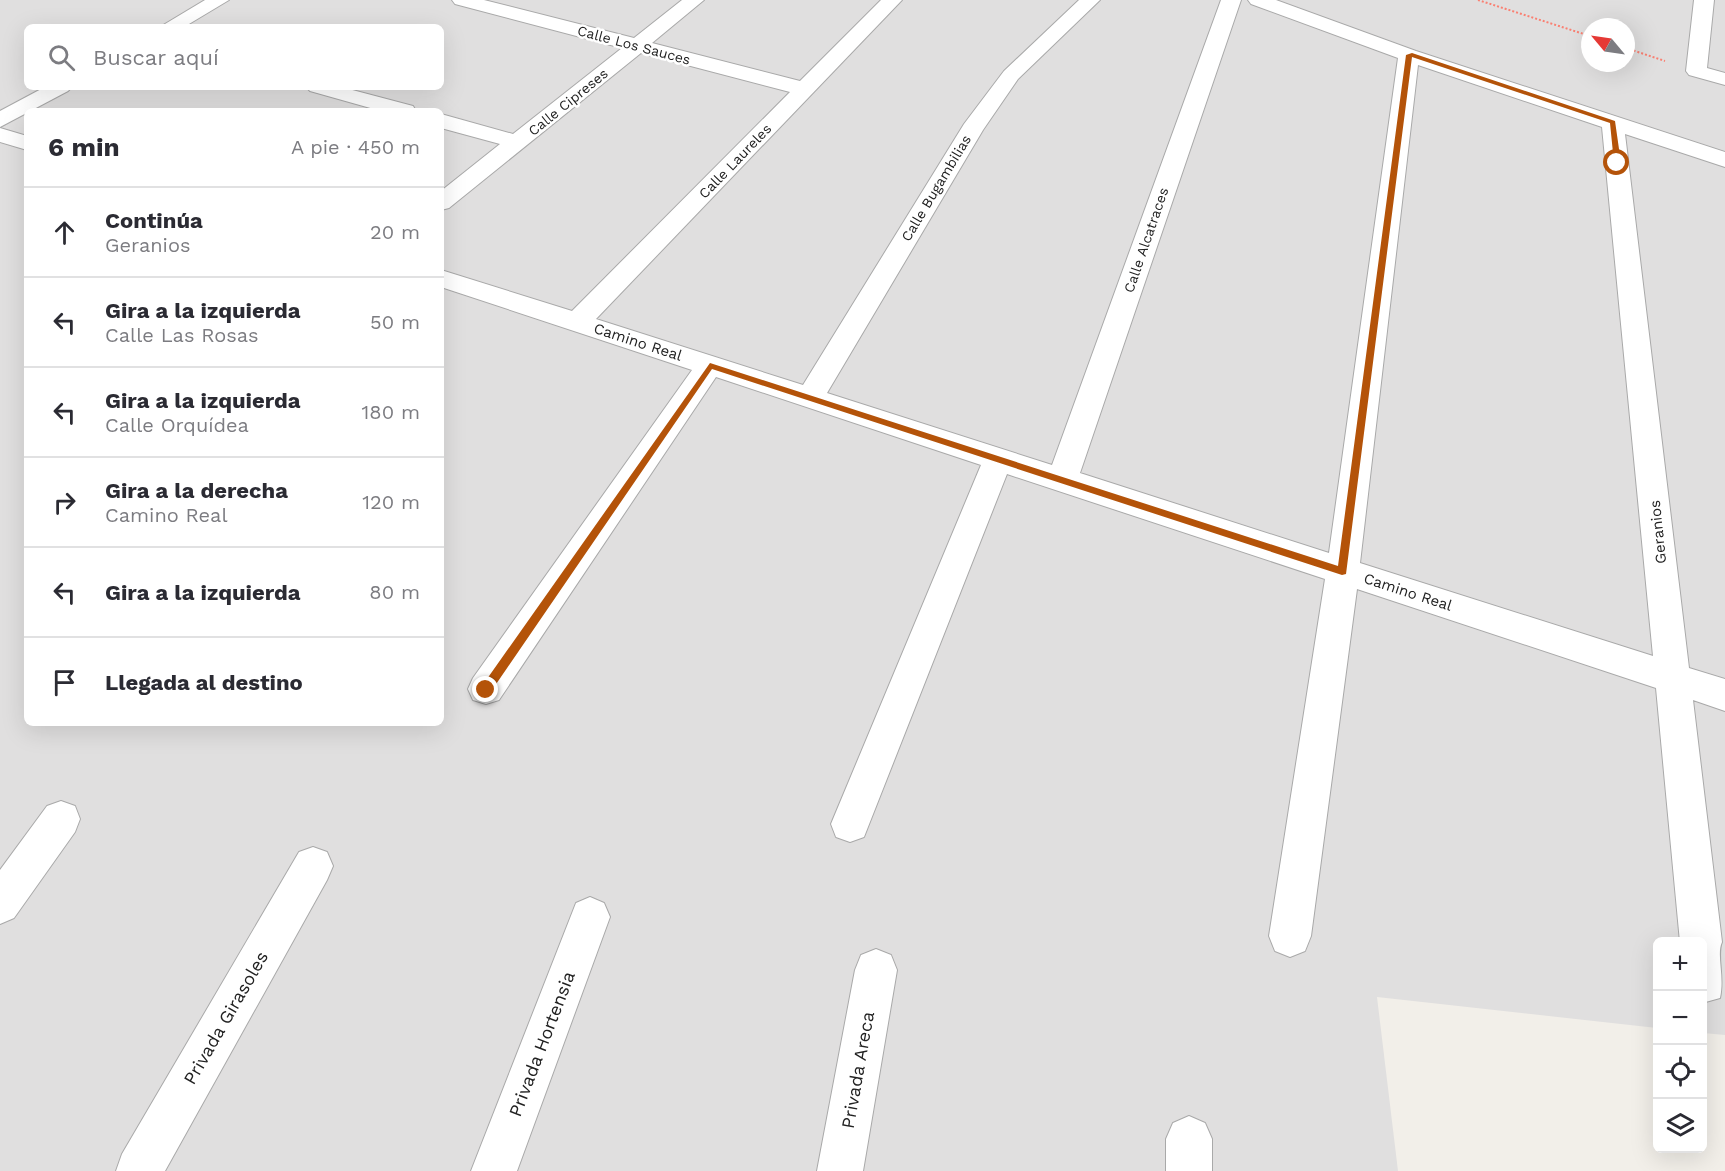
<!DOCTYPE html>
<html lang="es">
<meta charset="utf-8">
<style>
:root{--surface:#fff;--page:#f2f2f3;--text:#2b2b33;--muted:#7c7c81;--line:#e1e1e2}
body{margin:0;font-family:"Work Sans",sans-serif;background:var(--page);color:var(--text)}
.controls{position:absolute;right:18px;bottom:18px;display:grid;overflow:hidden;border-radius:9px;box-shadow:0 6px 24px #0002}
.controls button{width:54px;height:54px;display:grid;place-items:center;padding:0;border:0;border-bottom:2px solid var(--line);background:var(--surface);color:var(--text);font:30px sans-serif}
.compass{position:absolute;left:1581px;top:18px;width:54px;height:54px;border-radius:50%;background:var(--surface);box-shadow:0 6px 24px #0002;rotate:299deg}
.stop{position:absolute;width:18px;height:18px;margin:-14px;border:4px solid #b45309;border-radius:50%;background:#fff}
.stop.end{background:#b45309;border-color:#fff;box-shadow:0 2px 6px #0008}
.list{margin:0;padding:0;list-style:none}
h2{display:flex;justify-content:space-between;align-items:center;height:78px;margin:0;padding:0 24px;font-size:26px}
h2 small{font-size:20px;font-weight:400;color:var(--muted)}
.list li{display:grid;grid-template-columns:39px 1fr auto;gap:18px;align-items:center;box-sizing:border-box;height:90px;padding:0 24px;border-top:2px solid var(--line)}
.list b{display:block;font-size:22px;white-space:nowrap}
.list p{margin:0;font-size:20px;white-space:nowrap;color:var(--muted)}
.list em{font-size:20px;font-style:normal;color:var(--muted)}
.icon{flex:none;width:33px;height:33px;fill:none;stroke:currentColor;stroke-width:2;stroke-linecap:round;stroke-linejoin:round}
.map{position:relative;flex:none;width:1725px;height:1171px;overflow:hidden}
.search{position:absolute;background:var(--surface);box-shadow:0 6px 24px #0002;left:24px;top:24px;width:420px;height:66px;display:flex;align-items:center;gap:15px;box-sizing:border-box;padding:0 21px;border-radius:9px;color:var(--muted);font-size:22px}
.panel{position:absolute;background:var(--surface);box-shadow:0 6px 24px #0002;left:24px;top:108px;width:420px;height:618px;border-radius:9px}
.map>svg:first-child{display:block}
.residential{fill:#e0dfdf;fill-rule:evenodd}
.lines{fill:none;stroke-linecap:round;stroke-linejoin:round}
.minor-casing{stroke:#a9a9a9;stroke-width:2}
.path{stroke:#fa8072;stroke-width:2;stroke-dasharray:2 2;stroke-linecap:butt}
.minor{fill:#fff;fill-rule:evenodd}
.route{fill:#b45309}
.labels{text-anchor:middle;stroke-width:5;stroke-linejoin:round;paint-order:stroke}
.far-street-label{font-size:14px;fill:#222;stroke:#fff}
.street-label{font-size:15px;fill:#222;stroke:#fff}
.near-street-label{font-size:18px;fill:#222;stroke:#fff}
</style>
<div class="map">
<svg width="1725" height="1171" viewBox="0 0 1725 1171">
<rect width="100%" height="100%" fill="#f2efe9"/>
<path class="residential" d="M0,0H1725V1035L1703,1033L1702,942H1658L1657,1028L1377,997L1398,1171H0ZM27,27H441V87H27ZM1590,27H1626V63H1590ZM27,111H441V723H27Z"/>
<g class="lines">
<defs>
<path id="minor" d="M205,0H229L184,27H160Z
M452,0H484L634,38L682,0H704L652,43L800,81L881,0H902L596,319L803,385L964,124L1004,71L1079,0H1100L1018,79L983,130L827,393L1052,465L1221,0H1241L1080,473L1329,553L1398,58L1251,4L1248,0H1276L1416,51L1725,152V167L1625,134L1689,668L1725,679V711L1693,700L1722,942C1716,955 1725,976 1720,998L1702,1003V942H1680L1656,688L1357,589L1311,936L1305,951L1290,957L1275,951L1269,936L1325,579L1007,474L864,837L850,842L836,837L831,824L981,465L716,377L499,700L486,704L473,700L468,689L473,678L692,370L441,287V270L572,311L790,92L641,53L449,208L441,210V191L500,144L441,128V114L513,134L622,48L455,4ZM1418,65L1602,127L1653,656L1360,563Z
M1694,0H1714L1707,68L1725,73V85L1689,75L1686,71Z
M45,87H72L68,91L0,127V111Z
M306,87H341L413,106L416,111H381L310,91Z
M0,128L27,136V150L0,142Z
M61,801L75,806L80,819L75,832L14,918L0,924V870L47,806Z
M313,847L327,852L333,866L327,880L165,1171H116L122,1154L299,852Z
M590,897L604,903L610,917L517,1171H471L576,903Z
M876,949L891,955L897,970L863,1171H817L855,970L861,955Z
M1189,1116L1205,1123L1212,1139V1171H1166V1139L1173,1123Z"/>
</defs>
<use href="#minor" class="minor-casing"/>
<path class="path" d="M1478,0L1590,36
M1626,48L1665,61"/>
<use href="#minor" class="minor"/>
</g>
<path class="route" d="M1412,53L1615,121L1621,163H1614L1610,123L1412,57L1346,574L1342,575L712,369L490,693H482V686L710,363L1338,566L1406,55Z"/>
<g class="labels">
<g class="far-street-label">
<text transform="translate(634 45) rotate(15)" y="5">Calle Los Sauces</text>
<text transform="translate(568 102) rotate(-39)" y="5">Calle Cipreses</text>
<text transform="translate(735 161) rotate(-46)" y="5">Calle Laureles</text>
<text transform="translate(936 188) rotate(-59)" y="5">Calle Bugambilias</text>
<text transform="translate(1146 240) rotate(-71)" y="5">Calle Alcatraces</text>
</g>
<g class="street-label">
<text transform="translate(638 342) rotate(18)" y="5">Camino Real</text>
<text transform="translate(1658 532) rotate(-96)" y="5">Geranios</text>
<text transform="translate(1408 592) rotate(18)" y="5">Camino Real</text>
</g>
<g class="near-street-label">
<text transform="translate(226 1018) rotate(-60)" y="6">Privada Girasoles</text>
<text transform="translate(542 1044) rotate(-69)" y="6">Privada Hortensia</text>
<text transform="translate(858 1070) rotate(-80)" y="6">Privada Areca</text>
</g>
</g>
</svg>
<div class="controls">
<button>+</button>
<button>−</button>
<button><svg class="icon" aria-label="locate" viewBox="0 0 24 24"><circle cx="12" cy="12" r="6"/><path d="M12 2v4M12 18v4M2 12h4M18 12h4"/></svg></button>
<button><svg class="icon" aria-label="layers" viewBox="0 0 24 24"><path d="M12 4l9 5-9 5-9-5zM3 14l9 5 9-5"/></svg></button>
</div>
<svg class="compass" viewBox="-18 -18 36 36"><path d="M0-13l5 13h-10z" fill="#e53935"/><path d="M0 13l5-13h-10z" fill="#7c7c81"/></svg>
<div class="stop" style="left:1617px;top:163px"></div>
<div class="stop end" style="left:486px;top:690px"></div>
<div class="search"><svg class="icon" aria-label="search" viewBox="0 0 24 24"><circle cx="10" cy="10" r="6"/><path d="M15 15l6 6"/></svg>Buscar aquí</div>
<section class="panel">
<h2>6 min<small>A pie · 450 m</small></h2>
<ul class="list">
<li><svg class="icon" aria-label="ahead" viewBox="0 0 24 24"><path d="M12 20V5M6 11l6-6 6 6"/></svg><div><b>Continúa</b><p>Geranios</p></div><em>20 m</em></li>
<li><svg class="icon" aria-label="left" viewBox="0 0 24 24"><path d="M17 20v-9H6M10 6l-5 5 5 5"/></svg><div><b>Gira a la izquierda</b><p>Calle Las Rosas</p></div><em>50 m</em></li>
<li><svg class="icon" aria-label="left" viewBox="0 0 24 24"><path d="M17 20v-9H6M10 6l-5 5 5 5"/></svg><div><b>Gira a la izquierda</b><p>Calle Orquídea</p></div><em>180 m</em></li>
<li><svg class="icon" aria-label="right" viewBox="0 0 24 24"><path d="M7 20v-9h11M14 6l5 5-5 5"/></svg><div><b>Gira a la derecha</b><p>Camino Real</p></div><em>120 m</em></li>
<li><svg class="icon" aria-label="left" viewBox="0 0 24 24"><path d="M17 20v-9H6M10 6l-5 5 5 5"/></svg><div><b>Gira a la izquierda</b></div><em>80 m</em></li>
<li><svg class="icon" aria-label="arrive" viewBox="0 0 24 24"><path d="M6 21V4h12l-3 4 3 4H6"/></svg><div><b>Llegada al destino</b></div></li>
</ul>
</section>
</div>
